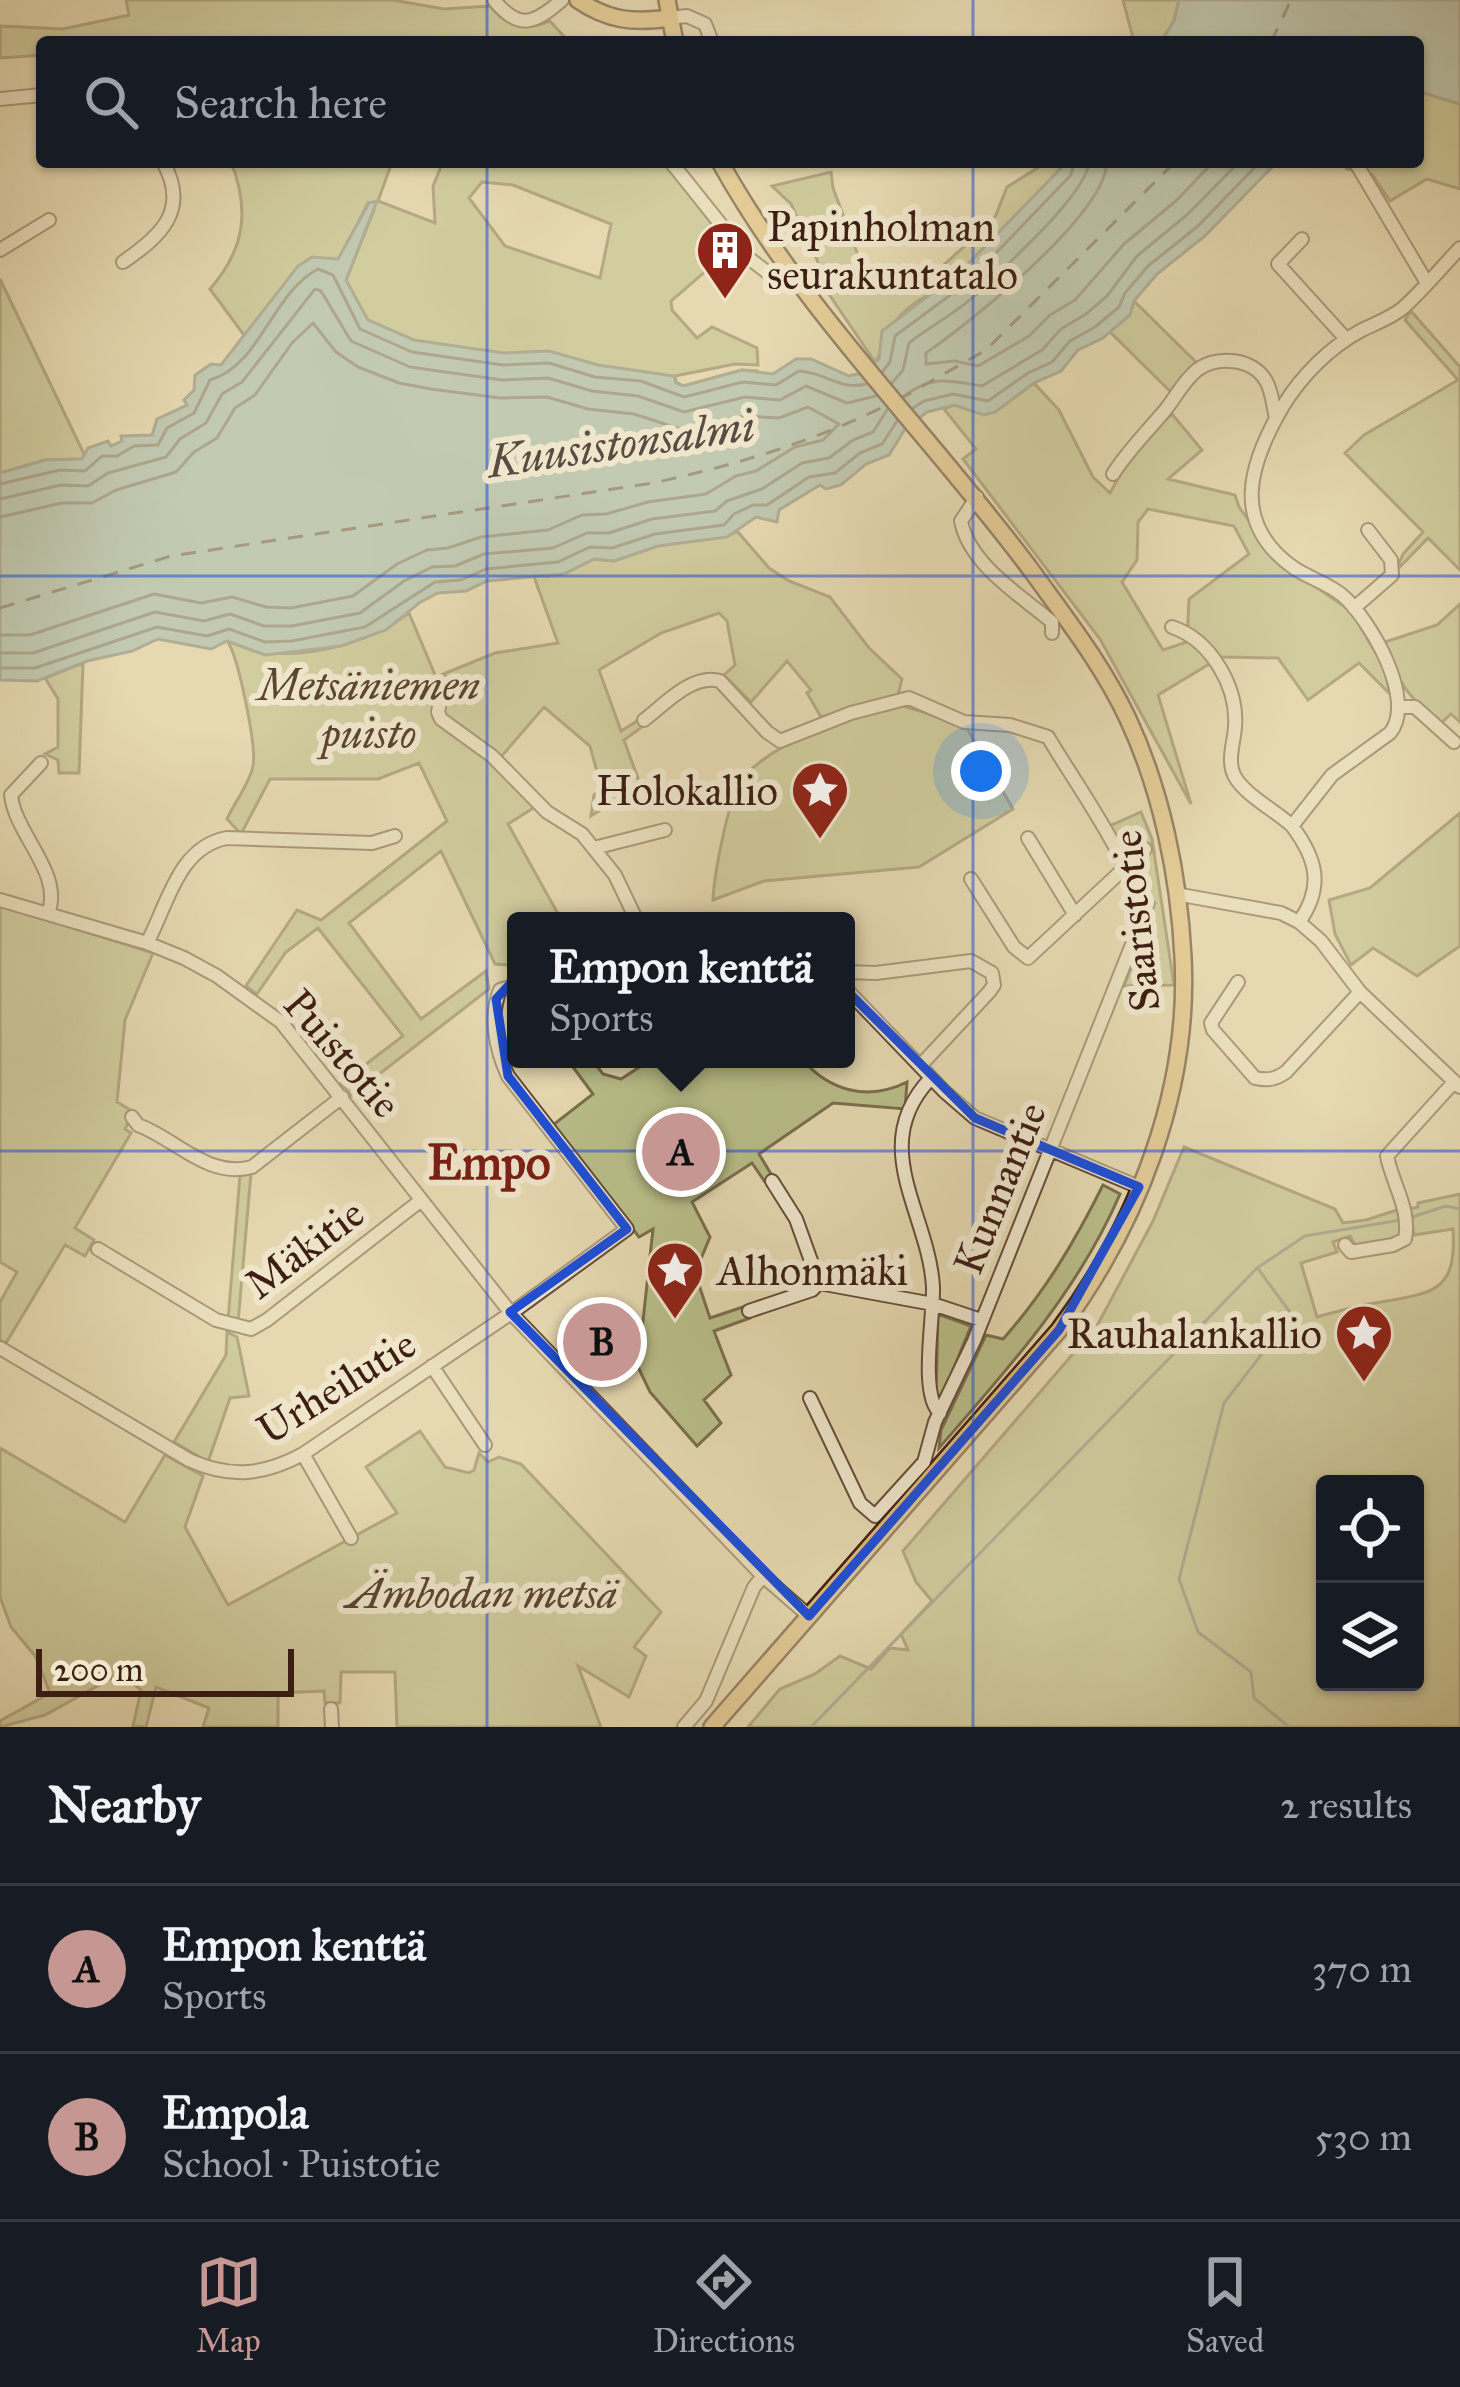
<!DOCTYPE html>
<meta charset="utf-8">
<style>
:root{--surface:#171b24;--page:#242831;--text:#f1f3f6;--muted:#9ea1a6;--line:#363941;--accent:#c59692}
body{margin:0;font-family:"IM FELL Great Primer",serif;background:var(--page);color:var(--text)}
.controls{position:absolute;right:36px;bottom:36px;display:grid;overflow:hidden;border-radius:12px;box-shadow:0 3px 9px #0004}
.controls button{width:108px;height:108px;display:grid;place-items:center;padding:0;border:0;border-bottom:3px solid var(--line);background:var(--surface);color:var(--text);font:60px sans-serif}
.scale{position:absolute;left:36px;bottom:30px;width:258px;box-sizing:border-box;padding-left:12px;border:6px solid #3d1e13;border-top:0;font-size:33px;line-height:42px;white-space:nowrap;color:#3d1e13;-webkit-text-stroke:9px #efe6cc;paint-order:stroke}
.you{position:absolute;left:981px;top:771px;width:42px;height:42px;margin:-30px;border:9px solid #fff;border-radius:50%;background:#1a73e8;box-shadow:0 0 0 18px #1a73e833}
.badge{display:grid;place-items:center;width:78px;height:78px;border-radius:50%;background:var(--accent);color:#111;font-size:39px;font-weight:700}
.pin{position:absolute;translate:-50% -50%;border:6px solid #fff;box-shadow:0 3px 12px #0006}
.popup{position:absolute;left:507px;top:912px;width:348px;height:156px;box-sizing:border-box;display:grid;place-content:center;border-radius:12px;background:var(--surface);filter:drop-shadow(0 3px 9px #0005);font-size:39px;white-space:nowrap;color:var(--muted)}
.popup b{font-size:45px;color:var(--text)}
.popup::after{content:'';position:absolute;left:50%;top:100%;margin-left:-24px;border:24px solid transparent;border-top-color:var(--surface)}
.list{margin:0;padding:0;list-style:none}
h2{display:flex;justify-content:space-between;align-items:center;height:156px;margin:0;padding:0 48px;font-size:51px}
h2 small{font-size:39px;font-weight:400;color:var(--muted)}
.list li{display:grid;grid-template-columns:78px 1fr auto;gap:36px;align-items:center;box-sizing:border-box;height:168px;padding:0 48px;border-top:3px solid var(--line)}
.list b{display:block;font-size:45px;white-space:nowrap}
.list p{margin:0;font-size:39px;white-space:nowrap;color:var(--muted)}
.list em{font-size:39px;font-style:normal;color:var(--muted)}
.icon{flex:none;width:66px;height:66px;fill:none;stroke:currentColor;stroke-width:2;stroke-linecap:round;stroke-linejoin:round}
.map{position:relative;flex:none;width:1460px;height:1727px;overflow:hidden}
.search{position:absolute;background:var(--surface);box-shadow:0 3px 9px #0004;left:36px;right:36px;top:36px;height:132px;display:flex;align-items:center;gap:30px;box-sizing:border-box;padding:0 42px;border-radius:12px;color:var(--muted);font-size:45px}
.sheet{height:492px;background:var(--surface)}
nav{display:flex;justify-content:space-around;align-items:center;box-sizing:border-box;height:168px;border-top:3px solid var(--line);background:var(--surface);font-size:33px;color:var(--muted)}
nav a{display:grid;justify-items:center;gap:6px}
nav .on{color:var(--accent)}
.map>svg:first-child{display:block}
.green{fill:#b9be89;stroke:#7b6e4e;stroke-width:3;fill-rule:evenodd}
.water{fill:#98b9b3;stroke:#747b73;stroke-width:3}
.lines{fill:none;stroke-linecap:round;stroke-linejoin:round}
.shore{stroke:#6a6c63;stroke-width:3}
.stream{stroke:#747b73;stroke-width:3}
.ferry{stroke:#584c43;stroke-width:3;stroke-dasharray:15 12;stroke-linecap:butt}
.minor-casing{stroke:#674d3a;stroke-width:16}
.major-casing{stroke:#3d1e13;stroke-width:20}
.minor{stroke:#efe6cc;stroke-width:12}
.major{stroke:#e3bc78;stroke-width:15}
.marked{fill:none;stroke:#1d4ed8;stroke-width:9;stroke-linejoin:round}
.grid{fill:none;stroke:#1d4ed8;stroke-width:3;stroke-opacity:0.55}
.labels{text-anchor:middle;stroke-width:12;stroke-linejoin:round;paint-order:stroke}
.poi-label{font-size:42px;fill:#3d1e13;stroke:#efe6cc;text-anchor:start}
.park-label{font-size:42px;font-style:italic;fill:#5c4630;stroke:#efe6cc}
.street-label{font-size:42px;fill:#3d1e13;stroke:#efe6cc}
.water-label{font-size:45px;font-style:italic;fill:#584c43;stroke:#efe6cc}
.quarter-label{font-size:48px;font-weight:bold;fill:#7a1f14;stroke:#efe6cc}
</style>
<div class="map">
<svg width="1460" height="1727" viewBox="0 0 1460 1727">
<rect width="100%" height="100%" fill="#e6d9b1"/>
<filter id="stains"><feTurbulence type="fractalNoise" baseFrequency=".00167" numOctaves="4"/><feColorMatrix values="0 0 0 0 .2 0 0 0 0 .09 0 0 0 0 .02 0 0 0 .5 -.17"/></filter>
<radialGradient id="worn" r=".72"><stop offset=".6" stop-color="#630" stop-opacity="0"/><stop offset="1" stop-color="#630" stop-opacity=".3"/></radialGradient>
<path class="green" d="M126,0H393L444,9L490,6C508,27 523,32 550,21L569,42H42V55L0,58V26L63,29L129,15Z
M1123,0H1179L1174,21L1161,42H1134Z
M1418,91L1460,104V189L1427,179L1390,201L1372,174L1347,169L1342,162H1418Z
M231,162H392L378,201L435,223L433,186L443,162H671L737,244L671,301L672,310L697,338L712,327L757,348L758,365L735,364L675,376L676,382L683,386L742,370L758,371L683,405L398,394L346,280L374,210L368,203L343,252L326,297L240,341L244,335L210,289C245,249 250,210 231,162ZM482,182L513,185L611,224L600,278L505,246L469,198Z
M1047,162H1067C1030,200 995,241 956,276C939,291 909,302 896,321C888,334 885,350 875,362L820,281L818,262L791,204L772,186L831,172L833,188L869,285L939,269L985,228L996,215L1007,187Z
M0,279L84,454L85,459L45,460L0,473Z
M1134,301L1198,364L1172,393L1108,330L1130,315Z
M1411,311L1460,367V570L1428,538L1396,571L1403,554L1423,532L1345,453L1364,435L1458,380L1405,320Z
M1034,383L1059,410L1093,477L1110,493L1135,447L1172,414L1202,450L1168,479L1235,495L1239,507L1278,561L1351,611L1384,667L1390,694L1359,663L1308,700L1278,658L1221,657L1158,695L1191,804L1100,639L963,459L976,449L944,409L954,405L995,412ZM1148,509L1234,526L1249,554L1189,599L1187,642L1163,650L1122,582L1137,560L1138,522Z
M738,532L769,568L789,581L830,597L869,648L902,679L898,695L821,717L807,693L811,690L787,661L751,702L724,675L735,665L727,621L719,613L661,633L599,670L621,731L642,718L646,724L624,740L640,784L591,816L594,795L602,790L590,746L544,707L494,765L535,807L508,824L562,921H516V970L509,965L495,964L441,851L349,923L421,1019L486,971L489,989L351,1096L341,1083L403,1036L318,928L286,952L257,994L246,986L297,910L321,920L447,821L419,763L378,779H270L241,834L227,819C234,803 250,783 253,766C257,748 238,654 227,641C236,643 245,649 254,651C305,660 367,644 409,613L436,677L495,653L558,643L533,574L548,576L594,559L614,561L658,546Z
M1460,604V722L1451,714L1439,725C1412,699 1393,679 1385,642L1437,625Z
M83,663L79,773H59L58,760L45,754L58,747V699L45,678Z
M903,706L965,725L1013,809L919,867L764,881L713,900C714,875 728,800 741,781C769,742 857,713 903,706Z
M1141,812L1152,839L1174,985L1124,986L1155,903L1135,882L1105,828Z
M1460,813V946L1417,976L1373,948L1351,965L1335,934L1329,900L1370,888Z
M0,905L153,953L125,1020L117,1102L134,1112L125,1129L131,1133L75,1228L94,1240L85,1256L65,1245L6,1343L0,1340V1302L17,1272L0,1262Z
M567,1059H591L603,1074L621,1079L652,1059H802C830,1092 869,1101 907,1082L905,1109L833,1103L759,1154L774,1179L765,1182L752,1163L692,1202L710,1237L695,1273L710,1318L746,1306L750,1318L714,1331L731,1375L704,1400L721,1423L697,1446L650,1392L638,1367L653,1229L639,1237L553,1125L593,1094Z
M1184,1147L1335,1209L1343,1223L1366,1220L1397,1210L1402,1232L1396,1239L1355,1245L1350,1236L1333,1242L1337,1252L1301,1263L1317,1317C1338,1311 1359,1305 1381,1302C1434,1293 1457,1291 1453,1229L1414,1235L1409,1209L1418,1207V1203L1460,1194V1727H748L780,1689L815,1674L840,1656L871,1669L890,1648L908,1650L901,1634L932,1601L916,1582L903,1551L1097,1326L1153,1221ZM1325,1484H1415V1682H1325Z
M251,1173L238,1323L228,1320L240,1176Z
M1103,1185L1120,1194C1079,1290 1008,1369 939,1448L941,1430L986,1335L1003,1339C1045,1292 1075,1241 1103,1185Z
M938,1314L971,1326L942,1397L936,1395Z
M227,1332L237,1337L249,1396L230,1398L208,1462L174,1442L226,1355Z
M420,1431L445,1467L469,1473L474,1470L479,1453L488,1462L499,1457L521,1464L661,1612L634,1647L646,1656L629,1697L578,1666L601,1727H397L395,1672H341L340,1703H325L324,1691L278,1693V1727H203L209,1708L156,1687L146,1727L133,1726L141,1690L121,1673L45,1715L0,1727V1721L50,1693L36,1657L11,1627L0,1597V1448L125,1522L165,1455L203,1476L185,1527L228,1605L397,1513L366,1467Z"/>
<path class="water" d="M1179,0H1460V104L1418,91V42H1161L1174,21Z
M1067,162H1277L1205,236L1157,274L1134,301L1130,315L1103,338L1078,350L1061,371L1034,383L995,412L984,415L954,405L927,412L905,429L889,455L866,464L841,485L826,489L820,485L779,510L777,522L756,517L727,537L658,546L614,561L594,559L564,574L487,581L466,591L438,593L419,603L386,630L341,646L265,655L227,641L211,649L158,639L132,651L87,661L37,681L0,680V473L45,460L82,459L88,448L108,441L111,446L122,441L121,436L152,435L157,419L187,405L184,400L194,390L195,375L211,364L221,365L298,266L312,257L338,259L369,203L377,201L346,280L368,320L414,340L504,353L549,351L598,365L674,376L676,383L684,386L742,370L773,374L796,359H811L849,376L862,373L879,359L882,331L961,271Z"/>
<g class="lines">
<path class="shore" d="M1107,162C1105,215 971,322 926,353V364L955,361L978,366L1029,336L1050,315L1075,300L1124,244L1177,200L1213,162
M883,371L890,362L895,336L969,281L1071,175L1074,162
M892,383L903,370L909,343C932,325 958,312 979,292C1004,267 1087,194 1089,162
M904,396C933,374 951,381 982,386L1042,350L1061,329L1086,314L1107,296L1137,256L1188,214L1239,162
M913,408L924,401L953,394L988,401L1028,373L1052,362L1070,341L1095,327L1119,307L1125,293L1148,266L1198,226L1260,162
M0,484L60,470L85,471L102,456H117L134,446L158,445L167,428L194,413L210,380C260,366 272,293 318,269L333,275L360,329L412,352L503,365L549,363L595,377L641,381L684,397L743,382L776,385L799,371C825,372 840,391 866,384
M0,499L61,485L88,486L108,473L166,457L180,439L206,423L222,394L242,382L315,289L321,291L351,341L410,367L502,380L548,378L592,391L638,396L684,412L745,397L780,400L806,386L847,403L876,396
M0,517L62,503H92L116,490L176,472L194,452L217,438L235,408L255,395L292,343L313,323L336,352L358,367L399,383L431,389L500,398L547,397L588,409L634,414L683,430L745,416L779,418L808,407L839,424L823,440L795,447L756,471L736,476L706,494L648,502L606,514L582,515L548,530L481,537L448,548L427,550L397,564L353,596L291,608L266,607L232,597L201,603L154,594L30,635H0
M0,653H33L155,612L204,621L230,614L264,626H292L360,613L404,581L432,567L455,566L484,554L553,548L587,533H609L652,519L715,511L727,501L762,489L802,463L829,458L853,440L873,432L887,410
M0,668H35L157,627L207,636L229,629L265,642L292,641L365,627L435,582L461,580L486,569L558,562L590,547L612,548L655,534L724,525L734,514L753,505H767L809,477L835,473L860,453L882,444L897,421"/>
<path class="stream" d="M1412,1217L1446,1206L1460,1209
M1259,1270L1292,1315L1224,1403L1179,1579L1198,1632L1251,1672L1254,1698L1289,1727
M811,1727L1257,1268L1305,1236L1401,1220"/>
<path class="ferry" d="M1271,42L1291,0
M898,400L986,350L1175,162
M0,608L171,556L653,483C736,465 813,442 889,404"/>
<defs>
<path id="minor" d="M494,0C519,31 534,24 562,0
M670,18L687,16L705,24L712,42
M0,99L42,95
M671,162L746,256L780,282L795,277
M1357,165L1427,283
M1302,239L1278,264L1346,339
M0,250L49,220
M123,262C161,236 190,210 163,162
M1113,474C1127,452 1144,435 1161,415C1174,401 1182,382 1197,370C1217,355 1253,358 1266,381C1272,391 1273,406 1276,418
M977,497L961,521C969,564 1020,595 1052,622V633
M1354,608L1392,575L1391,560L1368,530
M1172,627C1211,640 1238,687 1235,727C1234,743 1227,760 1234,775C1244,795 1275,810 1292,826
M444,683L438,712L441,719L492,756L547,812L582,834L615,875L637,921
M1401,707H1415L1454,742
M644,720C665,704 693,673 720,681L767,732L780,741L851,713L909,698L964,722L1010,725L1048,737C1074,782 1141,872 1141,922L974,1341L935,1422L924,1462L875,1516L860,1503L810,1398
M41,763L11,795C15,835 64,873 48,914
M1028,838L1075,915
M594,848L665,830
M971,879L1014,947L1028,958L1145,849
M1176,894L1281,913L1299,922L1321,941L1360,992L1460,1087
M0,900L147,943L184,958L217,976L281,1022L510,1312L763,1576L809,1616
M1299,922C1324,887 1317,859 1292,826L1332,775L1390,733C1417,700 1370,619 1342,595C1327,583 1309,578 1294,568C1230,523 1249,464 1283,406C1302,375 1330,347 1362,330C1376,323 1391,318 1403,308C1423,290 1441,268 1460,248
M147,943C168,904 178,847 227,838L372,843L395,836
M846,972L876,973L971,961L992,973L994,985L989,992L920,1066
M1238,982L1211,1023L1213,1030L1255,1078C1268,1081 1276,1079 1286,1072L1360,992
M846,989L945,1092L975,1118L1139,1187
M931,1078C866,1146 929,1213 933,1287C934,1317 919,1395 940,1413
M132,1117L138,1125C176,1139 208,1179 252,1167L342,1097
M772,1181L796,1219L819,1283L933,1304L981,1320
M1345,1245L1351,1252L1393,1245L1405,1239C1411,1209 1392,1183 1387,1156L1454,1082
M98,1249L216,1320L251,1329L267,1320L420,1201
M749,1311L812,1290L819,1283
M0,1348L189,1460C231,1479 264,1475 303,1454L517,1309L627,1229L508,1076C496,1050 489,1017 500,990L516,985
M432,1366L485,1445
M303,1454L351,1538
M331,1709L332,1727
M684,1727L706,1701L754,1587L763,1576"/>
<path id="major" d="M578,0C609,21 633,23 670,18
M667,0L675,42
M712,1727L1059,1330C1138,1224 1190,1090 1183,957C1179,877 1162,792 1128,719C1103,666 1068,621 1034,574C932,436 804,313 720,162"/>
</defs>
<use href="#minor" class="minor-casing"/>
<use href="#major" class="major-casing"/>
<use href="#minor" class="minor"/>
<use href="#major" class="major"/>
</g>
<path d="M0 0H1460V1727H0ZM686,926L729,927L828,972L975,1118L1139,1187L1059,1330L809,1616L510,1312L627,1229L508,1076L496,999L510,984L578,976Z" fill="#e6d9b1" fill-opacity=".55" fill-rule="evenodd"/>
<path class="marked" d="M686,926L729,927L828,972L975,1118L1139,1187L1059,1330L809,1616L510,1312L627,1229L508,1076L496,999L510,984L578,976Z"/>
<path class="grid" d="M487,0V42M973,0V42M487,162V1727M973,162V1727M0,576H1460M0,1151H1460"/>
<defs>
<symbol id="building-pin" viewBox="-11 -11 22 30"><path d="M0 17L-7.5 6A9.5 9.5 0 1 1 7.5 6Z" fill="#8f2418" stroke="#efe6cc"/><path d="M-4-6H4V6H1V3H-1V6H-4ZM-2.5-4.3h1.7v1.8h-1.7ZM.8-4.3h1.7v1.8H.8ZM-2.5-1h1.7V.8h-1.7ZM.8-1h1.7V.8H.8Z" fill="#fff"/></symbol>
<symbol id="sight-pin" viewBox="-11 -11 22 30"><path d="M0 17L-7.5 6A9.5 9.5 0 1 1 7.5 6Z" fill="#8f2418" stroke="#efe6cc"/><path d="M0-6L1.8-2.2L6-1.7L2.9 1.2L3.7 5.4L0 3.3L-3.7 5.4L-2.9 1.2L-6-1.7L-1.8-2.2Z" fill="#fff"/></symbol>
</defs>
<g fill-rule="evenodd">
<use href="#building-pin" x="692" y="217" width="66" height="90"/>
<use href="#sight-pin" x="787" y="757" width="66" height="90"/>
<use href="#sight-pin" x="642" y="1237" width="66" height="90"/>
<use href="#sight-pin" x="1331" y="1300" width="66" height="90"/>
</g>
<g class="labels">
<g class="poi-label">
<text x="767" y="241">Papinholman<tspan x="767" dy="48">seurakuntatalo</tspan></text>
<text x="778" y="805" text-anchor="end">Holokallio</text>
<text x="717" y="1285">Alhonmäki</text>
<text x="1322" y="1348" text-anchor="end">Rauhalankallio</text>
</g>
<g class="park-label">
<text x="369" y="700">Metsäniemen<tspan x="369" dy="48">puisto</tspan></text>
<text x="482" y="1608">Ämbodan metsä</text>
</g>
<g class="street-label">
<text transform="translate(1135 921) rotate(-96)" y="15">Saaristotie</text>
<text transform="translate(343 1053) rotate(49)" y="15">Puistotie</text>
<text transform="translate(999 1188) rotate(-68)" y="15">Kunnantie</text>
<text transform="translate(304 1248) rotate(-37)" y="15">Mäkitie</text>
<text transform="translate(336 1386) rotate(-32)" y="15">Urheilutie</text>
</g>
<g class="water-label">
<text transform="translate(621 443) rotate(-8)" y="16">Kuusistonsalmi</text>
</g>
<g class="quarter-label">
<text x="489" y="1179">Empo</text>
</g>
</g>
<rect width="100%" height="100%" filter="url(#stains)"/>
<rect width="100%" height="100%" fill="url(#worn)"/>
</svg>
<div class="controls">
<button><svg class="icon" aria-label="locate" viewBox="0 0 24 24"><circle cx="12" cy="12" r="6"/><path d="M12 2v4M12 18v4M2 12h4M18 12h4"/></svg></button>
<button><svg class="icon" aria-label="layers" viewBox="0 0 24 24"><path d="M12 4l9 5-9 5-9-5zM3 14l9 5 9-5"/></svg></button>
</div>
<div class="scale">200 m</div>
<div class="you"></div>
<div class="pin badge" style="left:681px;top:1152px">A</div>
<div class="popup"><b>Empon kenttä</b>Sports</div>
<div class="pin badge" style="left:602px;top:1342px">B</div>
<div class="search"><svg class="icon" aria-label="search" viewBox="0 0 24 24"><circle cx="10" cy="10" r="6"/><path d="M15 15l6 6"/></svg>Search here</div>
</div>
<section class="sheet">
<h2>Nearby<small>2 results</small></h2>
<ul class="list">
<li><span class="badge">A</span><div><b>Empon kenttä</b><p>Sports</p></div><em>370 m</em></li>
<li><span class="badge">B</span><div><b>Empola</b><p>School · Puistotie</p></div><em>530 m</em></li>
</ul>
</section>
<nav>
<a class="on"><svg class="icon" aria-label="map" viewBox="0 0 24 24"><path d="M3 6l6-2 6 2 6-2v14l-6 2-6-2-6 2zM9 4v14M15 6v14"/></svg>Map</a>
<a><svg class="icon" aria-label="directions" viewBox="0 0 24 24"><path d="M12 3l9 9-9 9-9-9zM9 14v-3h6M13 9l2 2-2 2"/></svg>Directions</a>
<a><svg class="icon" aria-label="saved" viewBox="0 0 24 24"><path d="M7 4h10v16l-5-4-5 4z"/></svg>Saved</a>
</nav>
